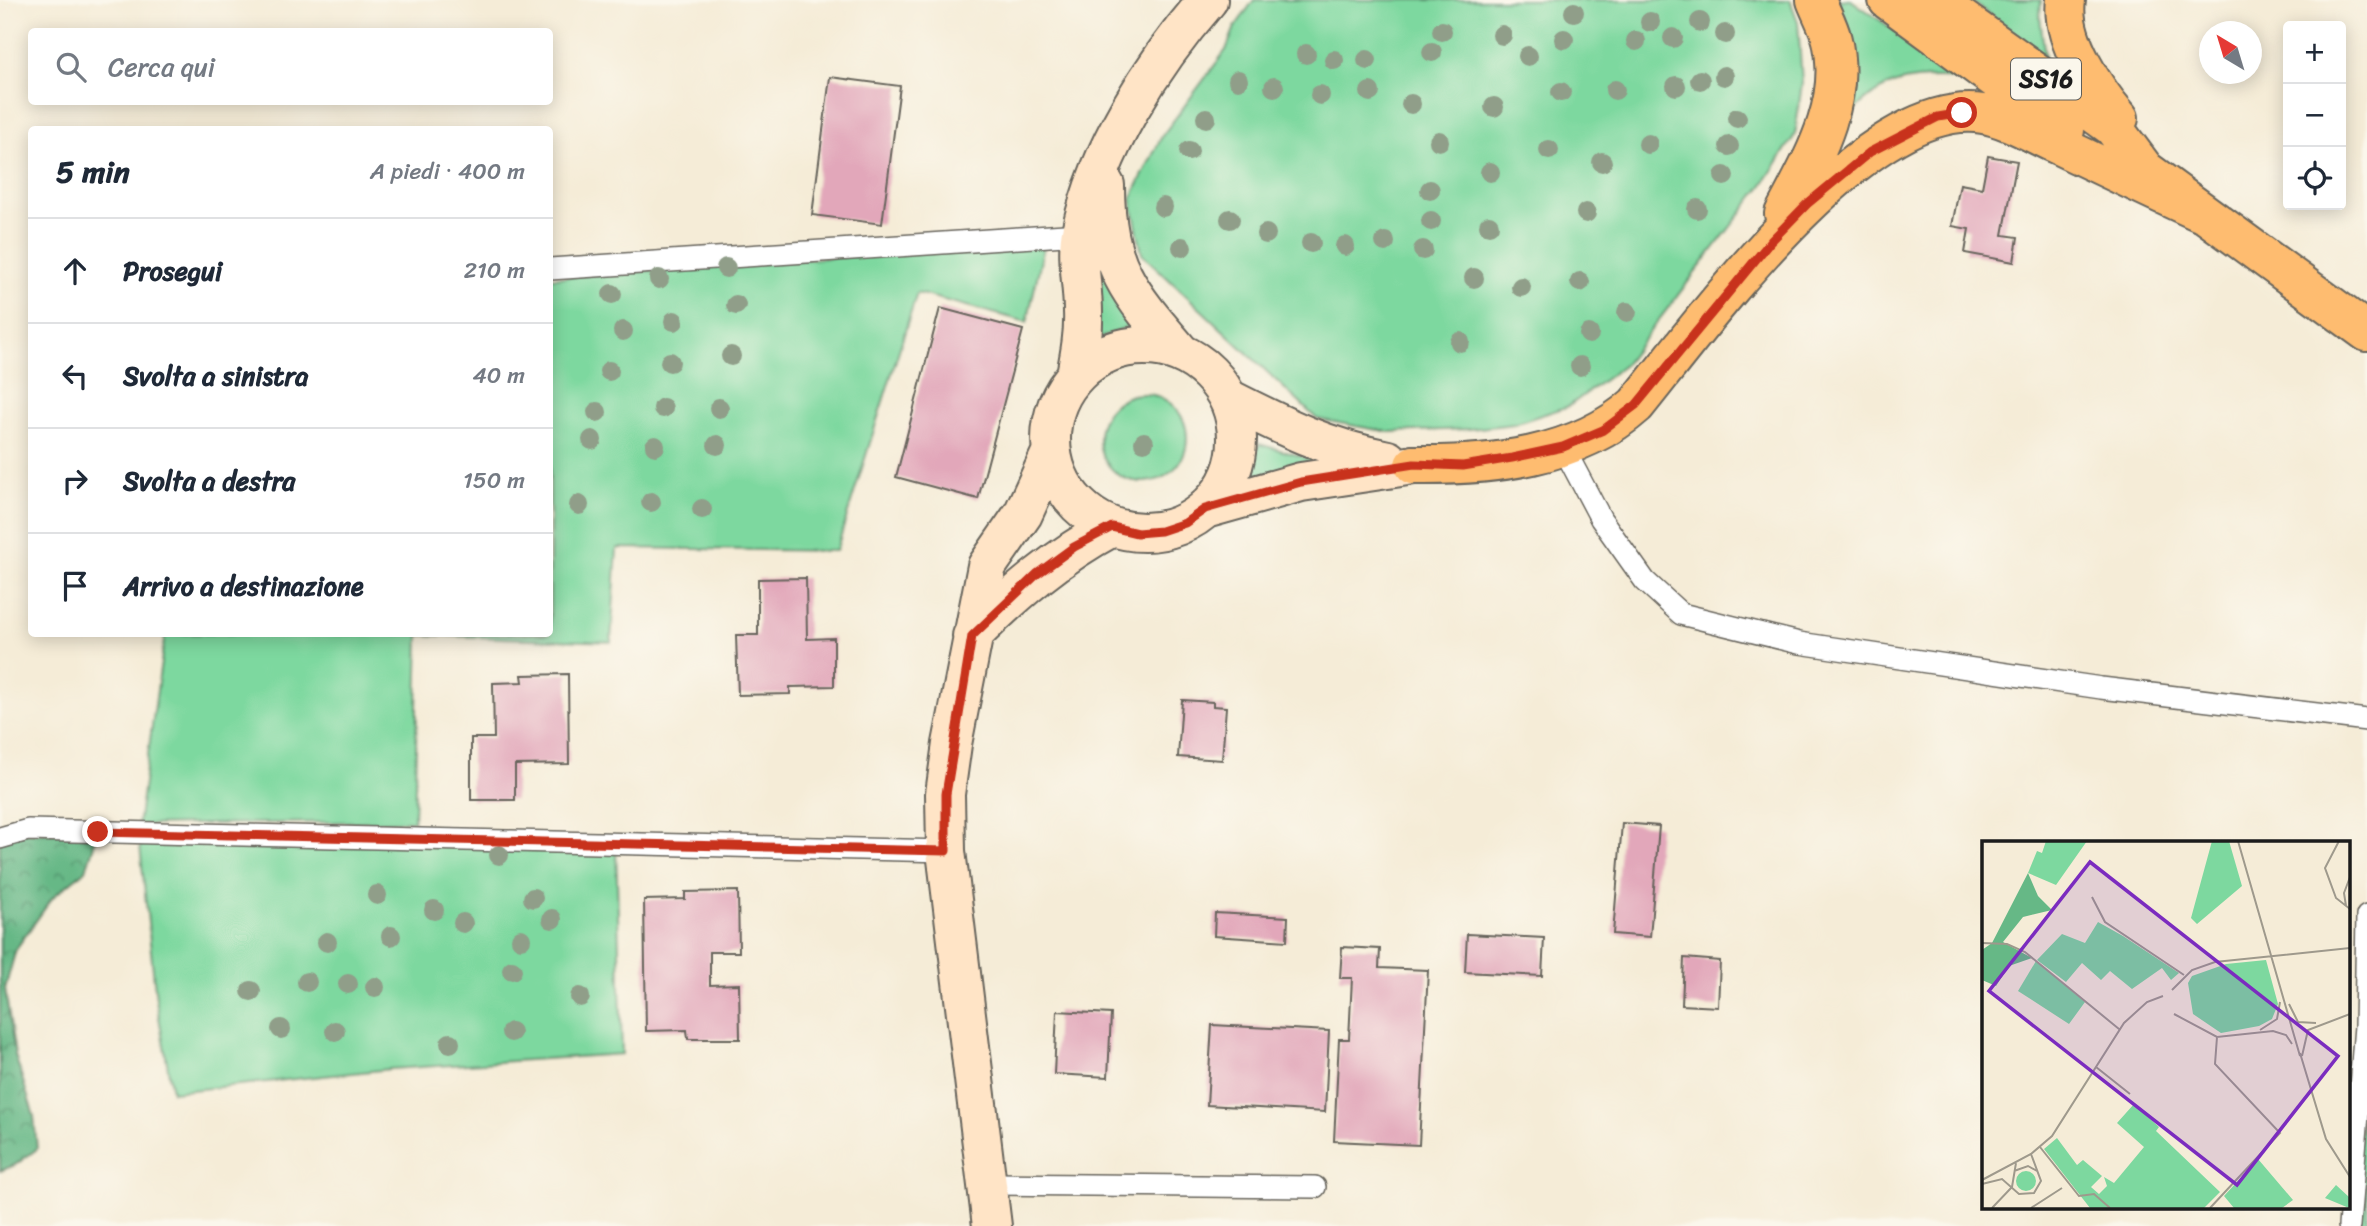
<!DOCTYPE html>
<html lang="it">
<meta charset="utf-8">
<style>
:root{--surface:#fff;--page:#f6f6f7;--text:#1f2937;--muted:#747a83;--line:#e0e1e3}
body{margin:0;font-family:Sriracha,sans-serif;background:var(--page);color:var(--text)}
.controls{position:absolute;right:21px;top:21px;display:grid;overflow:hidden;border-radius:7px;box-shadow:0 4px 18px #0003}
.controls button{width:63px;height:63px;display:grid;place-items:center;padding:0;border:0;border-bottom:2px solid var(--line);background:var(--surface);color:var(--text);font:35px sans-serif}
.compass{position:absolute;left:2199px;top:21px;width:63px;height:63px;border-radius:50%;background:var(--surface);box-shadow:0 4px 18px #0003;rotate:322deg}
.stop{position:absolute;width:21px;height:21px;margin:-16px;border:5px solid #c8321e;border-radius:50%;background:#fff}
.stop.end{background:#c8321e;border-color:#fff;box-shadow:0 2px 7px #0008}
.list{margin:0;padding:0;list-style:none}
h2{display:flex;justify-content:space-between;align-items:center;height:91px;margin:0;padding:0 28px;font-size:30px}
h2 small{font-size:23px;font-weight:400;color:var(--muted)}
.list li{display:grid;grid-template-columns:46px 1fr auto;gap:21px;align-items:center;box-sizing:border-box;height:105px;padding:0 28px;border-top:2px solid var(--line)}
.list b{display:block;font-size:26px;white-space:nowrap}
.list em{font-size:23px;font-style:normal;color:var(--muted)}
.icon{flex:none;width:38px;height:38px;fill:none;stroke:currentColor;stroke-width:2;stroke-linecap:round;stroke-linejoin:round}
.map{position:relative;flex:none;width:2367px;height:1226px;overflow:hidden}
.search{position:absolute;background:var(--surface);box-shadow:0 4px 18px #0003;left:28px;top:28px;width:525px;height:77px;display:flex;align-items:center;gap:18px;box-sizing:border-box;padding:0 24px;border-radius:7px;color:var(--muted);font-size:26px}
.panel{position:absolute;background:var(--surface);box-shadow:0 4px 18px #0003;left:28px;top:126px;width:525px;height:511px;border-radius:7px}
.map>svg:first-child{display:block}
.grass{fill:#7dd89f;stroke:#4c7a5e;stroke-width:2}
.forest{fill:url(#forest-crowns);stroke:#416a51;stroke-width:2}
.building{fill:#e2a7ba}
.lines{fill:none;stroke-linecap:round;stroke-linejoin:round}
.lane-casing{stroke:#68655d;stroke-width:24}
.secondary-casing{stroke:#68655d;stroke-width:42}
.primary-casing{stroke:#68655d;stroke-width:42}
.lane{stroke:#fff;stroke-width:21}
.secondary{stroke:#ffe4c6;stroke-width:38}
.primary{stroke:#febc70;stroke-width:38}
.tree{fill:#909e89}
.route{stroke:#c8321e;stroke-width:9}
.labels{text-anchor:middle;stroke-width:5;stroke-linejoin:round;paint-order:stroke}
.shield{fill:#fbf7ec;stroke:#5f5e5a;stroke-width:2}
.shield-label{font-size:24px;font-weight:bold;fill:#1c1c1c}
.inset-road{fill:none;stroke:#9e998c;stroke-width:2}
.view{fill:#7b2cbf;fill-opacity:0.15;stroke:#7b2cbf;stroke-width:3.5}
.inset-edge{fill:none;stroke:#1c1c1c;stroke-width:3.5}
</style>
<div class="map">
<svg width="2367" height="1226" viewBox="0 0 2367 1226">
<defs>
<pattern id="forest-crowns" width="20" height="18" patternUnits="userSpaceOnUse" patternTransform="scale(1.75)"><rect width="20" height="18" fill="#66b886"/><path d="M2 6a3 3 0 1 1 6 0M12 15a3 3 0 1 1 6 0" fill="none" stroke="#53956d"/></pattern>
</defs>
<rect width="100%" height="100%" fill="#fbf7ec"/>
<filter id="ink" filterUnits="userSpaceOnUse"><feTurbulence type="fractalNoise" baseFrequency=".0143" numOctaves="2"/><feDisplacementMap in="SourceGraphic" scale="14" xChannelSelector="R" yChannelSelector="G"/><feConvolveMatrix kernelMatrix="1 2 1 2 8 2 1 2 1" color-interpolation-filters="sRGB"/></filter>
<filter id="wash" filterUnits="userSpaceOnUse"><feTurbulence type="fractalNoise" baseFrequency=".00686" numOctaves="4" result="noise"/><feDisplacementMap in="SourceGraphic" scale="28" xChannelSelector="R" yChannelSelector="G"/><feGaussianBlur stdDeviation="1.57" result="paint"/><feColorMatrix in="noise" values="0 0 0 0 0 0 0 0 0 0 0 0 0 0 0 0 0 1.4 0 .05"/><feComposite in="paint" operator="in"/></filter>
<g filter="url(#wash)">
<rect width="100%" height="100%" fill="#f5ecd7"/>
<path class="grass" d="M1254,0H1790L1798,22L1802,83L1795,135L1762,186L1624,365L1569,406L1514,424L1470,429L1389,432L1317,419L1142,254L1131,199L1162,136L1226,50L1235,27Z
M1824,0H1851L1964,79C1892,74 1871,85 1828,142Z
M1970,0H2041L2040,17L2045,57Z
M1092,237L1131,325L1096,340Z
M1045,242L1027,322L917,293L836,551L617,548L611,642L419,635L414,821L138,825L165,634H550V278Z
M1099 438a44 44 0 1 1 88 0a44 44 0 1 1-88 0Z
M1259,444L1332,465L1250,477Z
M139,836L616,846L622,1054L390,1069L172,1092L156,999Z
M2367,1043V1226H2352Z"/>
<path class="forest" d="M98,832L86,870L53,897L16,949L5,989L15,1055L34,1116L37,1149L15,1165L0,1171V833Z"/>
<g id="blocks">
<path class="building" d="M830,77L900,86L882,224L812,215Z
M1988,156L2017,161L2003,235L2018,237L2014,262L1965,253L1969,229L1952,226L1960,184L1982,188Z
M940,308L1023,330L978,499L896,477Z
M806,578L807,639L834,638V686L790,687V694L738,695L736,635H758V579Z
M568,674L569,764L515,765V800H471V738H494L493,683L523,682L522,675Z
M1182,700L1213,702V706L1226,707L1222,760L1178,757Z
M1622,823L1659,826L1650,937L1613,934Z
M738,891L739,952H710V985L739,984L740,1039H688L687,1030L646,1031L644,900L685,899V892Z
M1215,913L1288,917L1287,941L1214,936Z
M1467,934L1544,938L1542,976L1465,972Z
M1342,947L1380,949L1379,968L1428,970L1419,1145L1334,1141L1339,1039H1349L1352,978H1340Z
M1684,958L1720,961L1718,1007L1682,1005Z
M1057,1011L1111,1014L1108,1077L1054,1074Z
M1212,1025L1329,1031L1325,1112L1207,1105Z"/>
</g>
</g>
<g filter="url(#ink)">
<use href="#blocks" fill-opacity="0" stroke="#68655d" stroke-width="2"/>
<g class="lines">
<defs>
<path id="lane" d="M550,269L1080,234
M1563,447L1601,519L1645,581L1681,614L1799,643L2101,688L2367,720
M0,838L28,830L946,851
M987,1184L1315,1187
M2349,1226L2365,1026L2367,916"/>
<path id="secondary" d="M1105,185C1105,266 1129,293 1180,352
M1051 439a93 93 0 1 1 186 0a93 93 0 1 1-186 0Z
M1076,375C1080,354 1084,333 1083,312C1083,287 1076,256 1081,232C1098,149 1153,63 1208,0
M1229,399C1284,427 1326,448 1388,460
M1205,509L1301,482L1414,465
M972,636C1016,592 1058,556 1112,527
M992,1226L946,851L945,794L952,744L987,566L1023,514L1051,453"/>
<path id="primary" d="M1888,0L2065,130
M1935,0L2113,127L2145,170L2367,332
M2066,0C2060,39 2095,90 2119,118
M1784,214C1812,160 1847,103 1832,40C1829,27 1821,13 1816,0
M1414,465C1490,466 1577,458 1636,405C1702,324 1866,95 1983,114C2008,118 2034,134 2056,144C2104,167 2152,190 2200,212"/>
</defs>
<use href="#lane" class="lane-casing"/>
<use href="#secondary" class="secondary-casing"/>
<use href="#primary" class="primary-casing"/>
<use href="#lane" class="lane"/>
<use href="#secondary" class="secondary"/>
<use href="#primary" class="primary"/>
</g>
<g class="tree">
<circle cx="1574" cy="12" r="10"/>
<circle cx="1650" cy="22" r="10"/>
<circle cx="1700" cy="22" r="10"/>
<circle cx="1442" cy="31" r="10"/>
<circle cx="1725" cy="34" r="10"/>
<circle cx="1502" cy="35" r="10"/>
<circle cx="1673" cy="38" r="10"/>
<circle cx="1564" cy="39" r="10"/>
<circle cx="1636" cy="41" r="10"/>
<circle cx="1432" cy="52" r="10"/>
<circle cx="1306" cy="54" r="10"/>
<circle cx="1528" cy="56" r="10"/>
<circle cx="1334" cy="60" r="10"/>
<circle cx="1367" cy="60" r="10"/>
<circle cx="1724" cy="76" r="10"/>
<circle cx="1238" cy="80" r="10"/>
<circle cx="1700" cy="80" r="10"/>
<circle cx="1676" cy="86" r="10"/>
<circle cx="1274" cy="87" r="10"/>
<circle cx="1615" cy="90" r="10"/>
<circle cx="1370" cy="92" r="10"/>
<circle cx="1561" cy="92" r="10"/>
<circle cx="1320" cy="95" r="10"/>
<circle cx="1411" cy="104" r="10"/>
<circle cx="1494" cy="107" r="10"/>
<circle cx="1206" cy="118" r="10"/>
<circle cx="1737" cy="118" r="10"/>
<circle cx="1439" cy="141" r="10"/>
<circle cx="1648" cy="144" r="10"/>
<circle cx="1729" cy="146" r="10"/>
<circle cx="1549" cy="150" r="10"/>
<circle cx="1189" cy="151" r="10"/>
<circle cx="1602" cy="162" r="10"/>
<circle cx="1490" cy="172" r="10"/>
<circle cx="1724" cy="176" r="10"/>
<circle cx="1430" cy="190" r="10"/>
<circle cx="1163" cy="207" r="10"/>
<circle cx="1697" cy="209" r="10"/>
<circle cx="1586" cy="213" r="10"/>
<circle cx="1230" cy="219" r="10"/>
<circle cx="1431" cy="221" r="10"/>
<circle cx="1489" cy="225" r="10"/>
<circle cx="1266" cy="234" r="10"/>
<circle cx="1385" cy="242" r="10"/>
<circle cx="1311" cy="243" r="10"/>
<circle cx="1345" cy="246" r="10"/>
<circle cx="1182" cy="247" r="10"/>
<circle cx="1423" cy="250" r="10"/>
<circle cx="726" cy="268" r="10"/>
<circle cx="1474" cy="278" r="10"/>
<circle cx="659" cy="279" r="10"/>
<circle cx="1580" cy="282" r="10"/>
<circle cx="1521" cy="287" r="10"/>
<circle cx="612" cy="294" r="10"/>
<circle cx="736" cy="305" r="10"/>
<circle cx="1627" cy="312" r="10"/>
<circle cx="674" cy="321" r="10"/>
<circle cx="623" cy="331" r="10"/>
<circle cx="1589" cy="334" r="10"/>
<circle cx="1460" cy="342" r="10"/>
<circle cx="731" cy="356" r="10"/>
<circle cx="670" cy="362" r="10"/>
<circle cx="1580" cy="366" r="10"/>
<circle cx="609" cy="371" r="10"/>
<circle cx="663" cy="408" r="10"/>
<circle cx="719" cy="408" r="10"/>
<circle cx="597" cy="412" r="10"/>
<circle cx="592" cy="440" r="10"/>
<circle cx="1144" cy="442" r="10"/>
<circle cx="717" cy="445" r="10"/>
<circle cx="655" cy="446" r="10"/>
<circle cx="651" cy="502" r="10"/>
<circle cx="579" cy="505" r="10"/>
<circle cx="702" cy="509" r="10"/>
<circle cx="499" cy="855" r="10"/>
<circle cx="377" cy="895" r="10"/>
<circle cx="533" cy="898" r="10"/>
<circle cx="434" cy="910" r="10"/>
<circle cx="552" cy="919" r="10"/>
<circle cx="463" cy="923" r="10"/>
<circle cx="391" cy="936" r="10"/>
<circle cx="521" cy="939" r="10"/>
<circle cx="327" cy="942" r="10"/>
<circle cx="512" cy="970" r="10"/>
<circle cx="307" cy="982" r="10"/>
<circle cx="348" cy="984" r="10"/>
<circle cx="375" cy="987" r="10"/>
<circle cx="251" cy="991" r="10"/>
<circle cx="580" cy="997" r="10"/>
<circle cx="281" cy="1029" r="10"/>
<circle cx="335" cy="1031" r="10"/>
<circle cx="511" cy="1032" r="10"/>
<circle cx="450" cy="1043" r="10"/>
</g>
</g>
<g class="lines" filter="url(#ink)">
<path class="route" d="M98,832L946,851V794L972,636L1037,574L1074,547L1112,527L1137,533L1161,531L1185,523L1205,509L1301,482L1414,464L1463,466L1512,458L1563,447L1603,430L1636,405L1771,241L1807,204L1870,152L1938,117L1962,113"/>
</g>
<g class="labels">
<rect class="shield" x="2011" y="58.5" width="70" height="41" rx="5"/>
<g class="shield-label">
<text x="2046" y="87">SS16</text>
</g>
</g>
<g transform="translate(1982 841)">
<rect width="368" height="368" fill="#f5ecd7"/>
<path d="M64,0H105L74,44L46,32L55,10L60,12ZM230,0H247L260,45L215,83L209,77ZM116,81L141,95L197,132L189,139L180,127L150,148L128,130L119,139L100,122L84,141L55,119L80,93L103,102ZM284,119L296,163L290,178L277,185L239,192L211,173L206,142L210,135L244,123ZM54,120L103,161L87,183L36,150ZM152,263L177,286L174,290L238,351L222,367H108L62,308L75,297L95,324L101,319L120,335L109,346L117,353L125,345L122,336L132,342L162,306L135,282ZM276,318L311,359L300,367H252L242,355ZM34 340a10 10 0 1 1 20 0a10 10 0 1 1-20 0ZM354,344L367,356V367L343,357Z" fill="#7dd89f"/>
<path d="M46,32L56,55L70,69L41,76L21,101L50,117L27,125L14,145L0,139V109L10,102Z" fill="#66b886"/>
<path class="inset-road" d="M256,0L318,215M357,0L343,27L354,57L368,68M110,56L123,81L202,134M364,65L362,52L368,36M0,102L25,103L43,111L137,188M190,149L210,129L233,121L368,107M307,163L316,181L334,182M192,173L235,196L291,190L304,194L310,203M278,189L295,178L298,161M318,212L344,298L368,336M320,215L326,189L368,173M114,226L148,253M58,306L97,355L112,353L128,367M32,330L46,325L55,330M0,339L49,313L70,295L142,182L165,161L181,155M0,343L20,338L37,353L52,352L59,340L49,313M10,367L30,346L34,322M49,367L80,347M228,367L298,292L233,223L235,196"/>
<path class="view" d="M108,21L356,215L255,344L7,150Z"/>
<rect width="368" height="368" class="inset-edge"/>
</g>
</svg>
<div class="controls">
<button>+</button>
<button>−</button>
<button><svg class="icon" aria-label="locate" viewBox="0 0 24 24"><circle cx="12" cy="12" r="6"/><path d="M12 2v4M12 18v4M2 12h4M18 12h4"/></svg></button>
</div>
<svg class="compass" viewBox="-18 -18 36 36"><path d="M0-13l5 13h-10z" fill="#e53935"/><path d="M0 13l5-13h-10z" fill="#747a83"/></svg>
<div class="stop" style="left:1962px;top:113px"></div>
<div class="stop end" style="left:98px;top:832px"></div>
<div class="search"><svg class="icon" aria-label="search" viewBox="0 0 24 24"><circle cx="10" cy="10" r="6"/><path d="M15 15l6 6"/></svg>Cerca qui</div>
<section class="panel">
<h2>5 min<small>A piedi · 400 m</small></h2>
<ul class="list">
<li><svg class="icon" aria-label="ahead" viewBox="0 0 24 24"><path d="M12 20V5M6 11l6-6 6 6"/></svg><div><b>Prosegui</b></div><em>210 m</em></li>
<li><svg class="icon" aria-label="left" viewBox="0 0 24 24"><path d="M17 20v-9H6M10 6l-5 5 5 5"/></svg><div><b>Svolta a sinistra</b></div><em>40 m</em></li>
<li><svg class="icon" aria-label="right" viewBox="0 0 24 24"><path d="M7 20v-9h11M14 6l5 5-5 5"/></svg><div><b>Svolta a destra</b></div><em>150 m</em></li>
<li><svg class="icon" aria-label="arrive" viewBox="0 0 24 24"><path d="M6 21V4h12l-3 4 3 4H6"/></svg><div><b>Arrivo a destinazione</b></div></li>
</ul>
</section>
</div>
